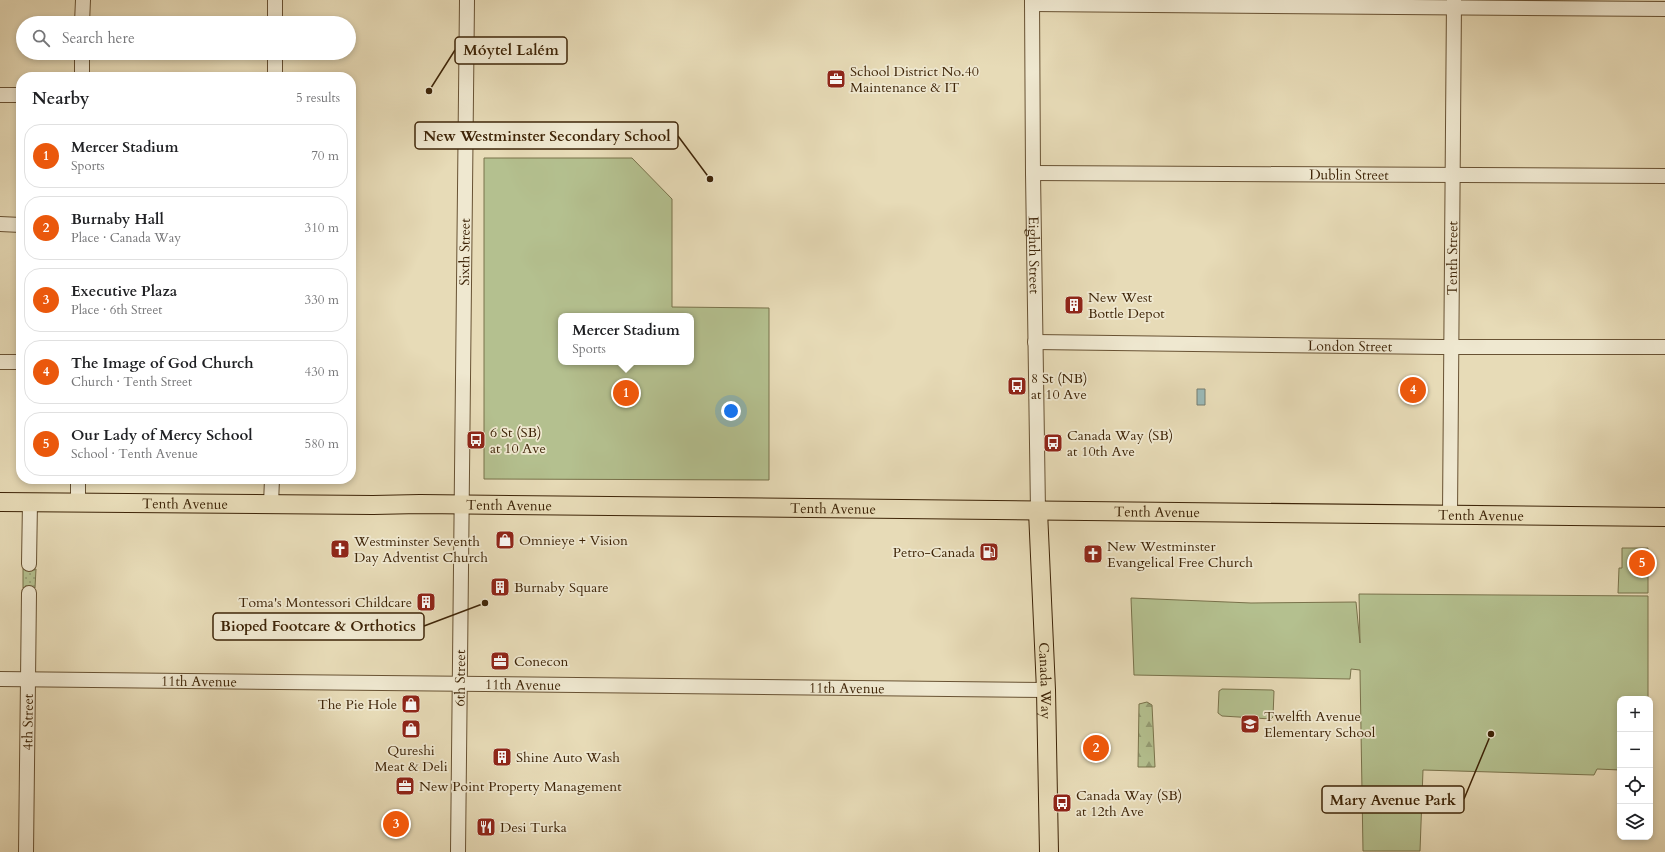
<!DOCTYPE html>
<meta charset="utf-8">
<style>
:root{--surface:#fff;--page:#f2f2f2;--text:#202124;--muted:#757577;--line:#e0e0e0;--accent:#ea580c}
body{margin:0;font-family:Cardo,serif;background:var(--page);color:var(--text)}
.controls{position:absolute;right:12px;bottom:12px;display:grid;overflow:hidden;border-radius:8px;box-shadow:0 2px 6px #0003}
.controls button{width:36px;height:36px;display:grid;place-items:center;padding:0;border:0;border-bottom:1px solid var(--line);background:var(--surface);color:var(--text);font:20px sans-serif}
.you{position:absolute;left:731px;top:411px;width:14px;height:14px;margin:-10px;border:3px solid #fff;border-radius:50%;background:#1a73e8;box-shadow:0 0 0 6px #1a73e833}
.badge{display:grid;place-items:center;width:26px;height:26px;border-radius:50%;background:var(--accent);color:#fff;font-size:13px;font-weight:700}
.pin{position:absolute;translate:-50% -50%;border:2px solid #fff;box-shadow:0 1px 4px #0006}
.popup{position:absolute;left:558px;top:313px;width:136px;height:52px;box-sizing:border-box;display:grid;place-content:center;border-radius:8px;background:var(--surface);filter:drop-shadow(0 1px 3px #0005);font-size:13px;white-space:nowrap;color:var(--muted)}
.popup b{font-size:15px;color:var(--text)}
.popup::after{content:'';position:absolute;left:50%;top:100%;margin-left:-8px;border:8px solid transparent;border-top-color:var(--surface)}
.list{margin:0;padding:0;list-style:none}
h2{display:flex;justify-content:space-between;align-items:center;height:52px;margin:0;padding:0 16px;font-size:17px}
h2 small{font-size:13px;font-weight:400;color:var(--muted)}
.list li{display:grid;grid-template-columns:26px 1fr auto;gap:12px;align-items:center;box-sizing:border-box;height:64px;margin:0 8px 8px;padding:0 8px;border:1px solid var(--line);border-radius:16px}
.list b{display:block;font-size:15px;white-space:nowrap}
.list p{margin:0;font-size:13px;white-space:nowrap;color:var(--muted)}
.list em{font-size:13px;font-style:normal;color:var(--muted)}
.icon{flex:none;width:22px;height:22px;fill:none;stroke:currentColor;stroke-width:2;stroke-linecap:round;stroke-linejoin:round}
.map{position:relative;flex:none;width:1665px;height:852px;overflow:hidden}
.search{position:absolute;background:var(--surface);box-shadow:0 2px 6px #0003;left:16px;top:16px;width:340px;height:44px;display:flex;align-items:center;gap:10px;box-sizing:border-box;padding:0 14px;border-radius:22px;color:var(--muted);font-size:15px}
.panel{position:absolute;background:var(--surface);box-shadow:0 2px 6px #0003;left:16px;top:72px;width:340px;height:412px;border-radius:16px}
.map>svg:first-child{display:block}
.grass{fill:url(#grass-dots);stroke:#79724b}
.forest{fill:url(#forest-firs);stroke:#79724b}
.green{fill:#b4c08f;stroke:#79724b;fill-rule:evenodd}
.water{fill:#9ab9b7;stroke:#757d71}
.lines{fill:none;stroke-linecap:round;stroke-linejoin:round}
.minor-casing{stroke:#685233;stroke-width:16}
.major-casing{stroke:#3e2407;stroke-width:20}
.minor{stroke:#efe8d0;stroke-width:14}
.major{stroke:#e7dbb7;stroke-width:18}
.labels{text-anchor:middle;stroke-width:3.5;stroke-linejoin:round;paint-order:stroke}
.poi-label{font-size:14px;fill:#3e2407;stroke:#efe8d0;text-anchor:start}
.street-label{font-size:14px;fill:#3e2407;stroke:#efe8d0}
.leader{fill:none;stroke:#3e2407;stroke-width:1.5}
.callout-dot{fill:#3e2407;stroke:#efe8d0;stroke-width:1.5}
.callout{fill:#efe8d0;stroke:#3e2407;stroke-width:1.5}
.callout-label{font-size:15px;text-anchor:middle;font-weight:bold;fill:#3e2407}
</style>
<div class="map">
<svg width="1665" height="852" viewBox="0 0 1665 852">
<defs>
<pattern id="grass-dots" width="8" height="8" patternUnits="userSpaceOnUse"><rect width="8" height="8" fill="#b4c08f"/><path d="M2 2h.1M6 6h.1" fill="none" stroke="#949c73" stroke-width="1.8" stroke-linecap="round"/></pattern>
<pattern id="forest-firs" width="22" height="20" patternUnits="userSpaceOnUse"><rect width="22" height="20" fill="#b4c08f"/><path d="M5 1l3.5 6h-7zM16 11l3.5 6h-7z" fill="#949c73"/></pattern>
</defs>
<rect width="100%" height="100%" fill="#e7dbb7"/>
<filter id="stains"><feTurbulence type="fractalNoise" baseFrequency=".005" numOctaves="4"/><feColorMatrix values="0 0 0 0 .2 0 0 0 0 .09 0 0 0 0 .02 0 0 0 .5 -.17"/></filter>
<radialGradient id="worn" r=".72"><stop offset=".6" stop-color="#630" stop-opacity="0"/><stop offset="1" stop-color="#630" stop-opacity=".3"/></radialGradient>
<path class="grass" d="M23,568L36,569L35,588H23Z"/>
<path class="forest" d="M1147,702L1152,705L1155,767H1138L1139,704Z"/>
<path class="green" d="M484,158H632L672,199V307L769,308V480L484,479ZM561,316H691V362H561Z
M1622,548H1648V593H1618L1619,568H1622Z
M1359,594L1648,596V699H1620V770L1597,769L1594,775L1423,770L1420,851H1363L1360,670L1351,669L1350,679L1134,675L1131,598L1251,603L1356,602L1360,643Z
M1222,689L1272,690L1274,691L1273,717L1271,719L1222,716L1218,713L1219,691Z"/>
<path class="water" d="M1197,389H1205V405H1197Z"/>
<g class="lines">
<defs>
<g id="minor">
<path id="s1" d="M1032,0L1033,173L1038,511"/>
<path d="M1032,4L1665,9"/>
<path d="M82,23L83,0"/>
<path d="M275,23V0"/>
<path d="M82,77V53"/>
<path d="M275,77V53"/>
<path d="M0,95H21"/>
<path id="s2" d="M1033,173L1665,176"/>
<path d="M0,224L21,225"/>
<path id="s3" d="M1035,342L1440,347H1665"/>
<path d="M0,362H21"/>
<path d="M78,503V479"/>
<path d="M271,504L272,479"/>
<path id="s4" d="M1450,515L1454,0"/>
<path d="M29,564L30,502"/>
<path id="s5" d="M0,679L1046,690"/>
<path id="s6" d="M26,852L29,593"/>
<path id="s7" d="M458,852L467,0"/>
</g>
<g id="major">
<path id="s8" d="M0,502L373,505L420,504L1665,517"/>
<path id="s9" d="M1038,511L1046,690L1049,852"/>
</g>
</defs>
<use href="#minor" class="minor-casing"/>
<use href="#major" class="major-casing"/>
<use href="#minor" class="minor"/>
<use href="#major" class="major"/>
</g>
<defs>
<symbol id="office-square" viewBox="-11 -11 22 22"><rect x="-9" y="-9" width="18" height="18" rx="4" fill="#8f2418" stroke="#efe8d0"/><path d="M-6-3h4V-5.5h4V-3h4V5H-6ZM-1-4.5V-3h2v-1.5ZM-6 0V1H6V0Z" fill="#fff"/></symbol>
<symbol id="building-square" viewBox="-11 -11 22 22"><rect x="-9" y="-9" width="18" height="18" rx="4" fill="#8f2418" stroke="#efe8d0"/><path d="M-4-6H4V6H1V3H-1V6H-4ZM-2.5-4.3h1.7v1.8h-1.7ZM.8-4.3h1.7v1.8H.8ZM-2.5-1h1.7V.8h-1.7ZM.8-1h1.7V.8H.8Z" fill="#fff"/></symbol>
<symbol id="bus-square" viewBox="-11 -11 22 22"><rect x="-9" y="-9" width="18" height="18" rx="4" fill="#8f2418" stroke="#efe8d0"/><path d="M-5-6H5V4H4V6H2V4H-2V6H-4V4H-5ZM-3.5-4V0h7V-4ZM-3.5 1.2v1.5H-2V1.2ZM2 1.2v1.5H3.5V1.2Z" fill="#fff"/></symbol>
<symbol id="shop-square" viewBox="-11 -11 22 22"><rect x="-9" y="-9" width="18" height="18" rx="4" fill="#8f2418" stroke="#efe8d0"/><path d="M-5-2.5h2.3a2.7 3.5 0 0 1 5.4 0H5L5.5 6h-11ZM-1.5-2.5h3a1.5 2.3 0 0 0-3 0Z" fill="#fff"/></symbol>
<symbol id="church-square" viewBox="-11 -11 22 22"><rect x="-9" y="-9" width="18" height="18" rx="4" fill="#8f2418" stroke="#efe8d0"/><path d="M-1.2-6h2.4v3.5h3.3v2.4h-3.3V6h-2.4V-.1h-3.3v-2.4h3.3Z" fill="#fff"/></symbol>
<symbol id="fuel-square" viewBox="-11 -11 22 22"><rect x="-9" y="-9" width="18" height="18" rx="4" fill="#8f2418" stroke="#efe8d0"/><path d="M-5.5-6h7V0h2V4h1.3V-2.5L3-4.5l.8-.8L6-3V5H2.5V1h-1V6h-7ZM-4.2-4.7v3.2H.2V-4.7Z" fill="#fff"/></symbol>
<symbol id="school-square" viewBox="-11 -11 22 22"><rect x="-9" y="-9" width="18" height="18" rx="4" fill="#8f2418" stroke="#efe8d0"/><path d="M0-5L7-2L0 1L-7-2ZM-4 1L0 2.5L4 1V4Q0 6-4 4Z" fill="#fff"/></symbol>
<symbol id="restaurant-square" viewBox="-11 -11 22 22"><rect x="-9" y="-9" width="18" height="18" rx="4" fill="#8f2418" stroke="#efe8d0"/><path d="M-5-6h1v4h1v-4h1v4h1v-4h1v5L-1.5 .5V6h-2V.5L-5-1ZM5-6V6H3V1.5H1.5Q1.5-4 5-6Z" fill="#fff"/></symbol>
</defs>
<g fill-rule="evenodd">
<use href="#office-square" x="825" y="68" width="22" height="22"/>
<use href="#building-square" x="1063" y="294" width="22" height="22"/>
<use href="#bus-square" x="1006" y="375" width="22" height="22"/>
<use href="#bus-square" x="465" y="429" width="22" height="22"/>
<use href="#bus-square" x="1042" y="432" width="22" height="22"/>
<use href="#shop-square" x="494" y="529" width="22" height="22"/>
<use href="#church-square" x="329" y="538" width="22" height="22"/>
<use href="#fuel-square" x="978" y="541" width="22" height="22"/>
<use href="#church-square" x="1082" y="543" width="22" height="22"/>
<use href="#building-square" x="489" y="576" width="22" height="22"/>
<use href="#building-square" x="415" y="591" width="22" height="22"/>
<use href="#office-square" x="489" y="650" width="22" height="22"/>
<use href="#shop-square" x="400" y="693" width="22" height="22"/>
<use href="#school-square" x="1239" y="713" width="22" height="22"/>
<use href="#shop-square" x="400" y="718" width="22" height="22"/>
<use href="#building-square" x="491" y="746" width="22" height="22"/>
<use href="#office-square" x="394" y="775" width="22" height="22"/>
<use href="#bus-square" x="1051" y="792" width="22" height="22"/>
<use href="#restaurant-square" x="475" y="816" width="22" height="22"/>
</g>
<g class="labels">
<g class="poi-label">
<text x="850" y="76">School District No.40<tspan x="850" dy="16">Maintenance &amp; IT</tspan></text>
<text x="1088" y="302">New West<tspan x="1088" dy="16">Bottle Depot</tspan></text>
<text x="1031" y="383">8 St (NB)<tspan x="1031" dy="16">at 10 Ave</tspan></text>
<text x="490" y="437">6 St (SB)<tspan x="490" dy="16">at 10 Ave</tspan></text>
<text x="1067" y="440">Canada Way (SB)<tspan x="1067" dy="16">at 10th Ave</tspan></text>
<text x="519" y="545">Omnieye + Vision</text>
<text x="354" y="546">Westminster Seventh<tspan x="354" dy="16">Day Adventist Church</tspan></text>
<text x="1107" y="551">New Westminster<tspan x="1107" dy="16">Evangelical Free Church</tspan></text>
<text x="975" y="557" text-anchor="end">Petro-Canada</text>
<text x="514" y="592">Burnaby Square</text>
<text x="412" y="607" text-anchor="end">Toma's Montessori Childcare</text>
<text x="514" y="666">Conecon</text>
<text x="397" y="709" text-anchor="end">The Pie Hole</text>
<text x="1264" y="721">Twelfth Avenue<tspan x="1264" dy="16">Elementary School</tspan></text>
<text x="411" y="755" text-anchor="middle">Qureshi<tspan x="411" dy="16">Meat &amp; Deli</tspan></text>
<text x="516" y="762">Shine Auto Wash</text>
<text x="419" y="791">New Point Property Management</text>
<text x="1076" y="800">Canada Way (SB)<tspan x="1076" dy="16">at 12th Ave</tspan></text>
<text x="500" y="832">Desi Turka</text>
</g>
<g class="street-label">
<text dy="5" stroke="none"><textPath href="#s2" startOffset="316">Dublin Street</textPath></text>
<text dy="5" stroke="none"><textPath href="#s7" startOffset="600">Sixth Street</textPath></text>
<text dy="5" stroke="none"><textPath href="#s1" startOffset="255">Eighth Street</textPath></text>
<text dy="5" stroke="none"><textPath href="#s4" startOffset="257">Tenth Street</textPath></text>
<text dy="5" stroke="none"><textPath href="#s3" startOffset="315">London Street</textPath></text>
<text dy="5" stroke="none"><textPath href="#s8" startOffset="185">Tenth Avenue</textPath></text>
<text dy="5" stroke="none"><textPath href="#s8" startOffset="509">Tenth Avenue</textPath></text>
<text dy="5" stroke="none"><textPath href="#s8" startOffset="833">Tenth Avenue</textPath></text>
<text dy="5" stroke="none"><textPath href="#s8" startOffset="1157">Tenth Avenue</textPath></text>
<text dy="5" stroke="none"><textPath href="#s8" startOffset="1481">Tenth Avenue</textPath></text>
<text dy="5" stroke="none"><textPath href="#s7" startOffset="174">6th Street</textPath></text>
<text dy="5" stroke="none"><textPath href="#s5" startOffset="199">11th Avenue</textPath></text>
<text dy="5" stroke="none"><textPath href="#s9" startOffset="170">Canada Way</textPath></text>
<text dy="5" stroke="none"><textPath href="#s5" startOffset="523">11th Avenue</textPath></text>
<text dy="5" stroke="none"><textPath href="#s5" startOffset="847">11th Avenue</textPath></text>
<text dy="5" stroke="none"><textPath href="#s6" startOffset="130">4th Street</textPath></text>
</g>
</g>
<path class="leader" d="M429 91L455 50M710 179L678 136M485 603L424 626M1491 734L1464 799"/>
<g class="callout-dot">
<circle cx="429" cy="91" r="4"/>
<circle cx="710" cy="179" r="4"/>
<circle cx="485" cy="603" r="4"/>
<circle cx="1491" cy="734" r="4"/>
</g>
<g class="callout">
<rect x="455" y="37" width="112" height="27" rx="4"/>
<rect x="415" y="122" width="263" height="27" rx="4"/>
<rect x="213" y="613" width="211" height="27" rx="4"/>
<rect x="1322" y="786" width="142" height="27" rx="4"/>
</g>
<g class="callout-label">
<text x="511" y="55">Móytel Lalém</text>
<text x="547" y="141">New Westminster Secondary School</text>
<text x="318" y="631">Bioped Footcare &amp; Orthotics</text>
<text x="1393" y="805">Mary Avenue Park</text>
</g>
<rect width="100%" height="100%" filter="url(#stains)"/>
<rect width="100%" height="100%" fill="url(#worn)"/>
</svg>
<div class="controls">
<button>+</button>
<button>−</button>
<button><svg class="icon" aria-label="locate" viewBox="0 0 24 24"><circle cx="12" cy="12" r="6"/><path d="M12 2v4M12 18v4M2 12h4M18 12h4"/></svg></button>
<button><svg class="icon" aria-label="layers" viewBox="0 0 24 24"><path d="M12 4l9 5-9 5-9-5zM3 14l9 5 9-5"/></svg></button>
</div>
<div class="you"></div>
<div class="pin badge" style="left:626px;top:393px">1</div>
<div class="popup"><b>Mercer Stadium</b>Sports</div>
<div class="pin badge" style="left:1096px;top:748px">2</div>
<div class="pin badge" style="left:396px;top:824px">3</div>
<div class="pin badge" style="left:1413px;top:390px">4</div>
<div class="pin badge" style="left:1642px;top:563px">5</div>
<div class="search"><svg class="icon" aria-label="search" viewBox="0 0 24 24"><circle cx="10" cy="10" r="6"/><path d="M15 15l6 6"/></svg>Search here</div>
<section class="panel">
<h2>Nearby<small>5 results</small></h2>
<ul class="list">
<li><span class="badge">1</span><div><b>Mercer Stadium</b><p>Sports</p></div><em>70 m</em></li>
<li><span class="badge">2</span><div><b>Burnaby Hall</b><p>Place · Canada Way</p></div><em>310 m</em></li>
<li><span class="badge">3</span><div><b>Executive Plaza</b><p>Place · 6th Street</p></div><em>330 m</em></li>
<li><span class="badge">4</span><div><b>The Image of God Church</b><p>Church · Tenth Street</p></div><em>430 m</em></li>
<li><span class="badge">5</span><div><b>Our Lady of Mercy School</b><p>School · Tenth Avenue</p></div><em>580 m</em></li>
</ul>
</section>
</div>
